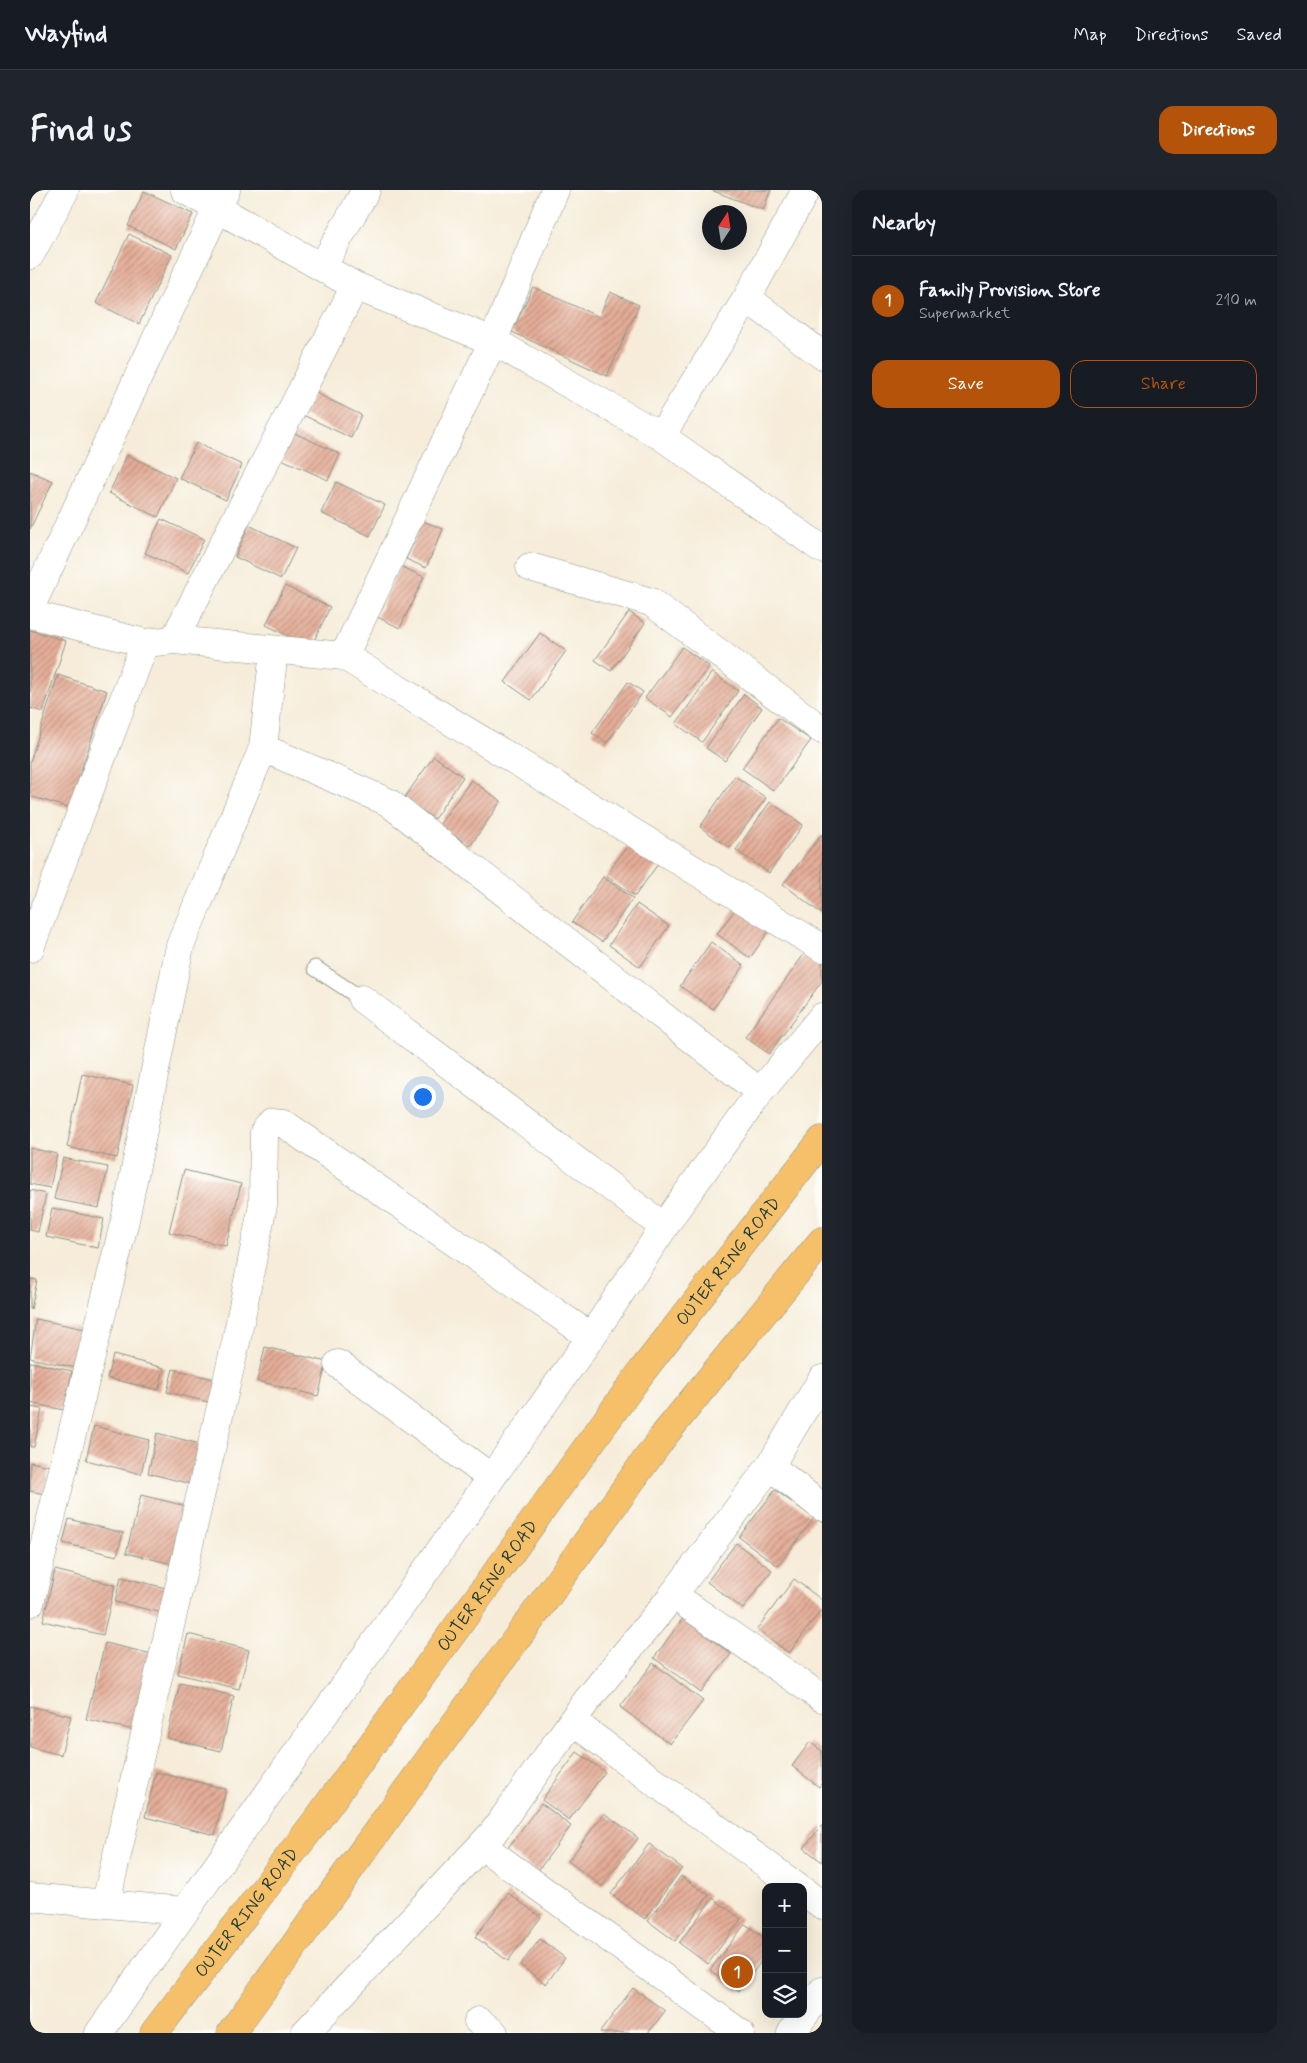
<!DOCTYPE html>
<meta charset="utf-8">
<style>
:root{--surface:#171b24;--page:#20242c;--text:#f1f3f6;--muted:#9ea1a6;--line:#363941;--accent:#b45309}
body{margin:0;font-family:Mynerve,sans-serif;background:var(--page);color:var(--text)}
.controls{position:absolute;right:15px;bottom:15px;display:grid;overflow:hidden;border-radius:10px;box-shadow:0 5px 20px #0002}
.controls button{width:45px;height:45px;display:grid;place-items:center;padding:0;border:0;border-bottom:1px solid var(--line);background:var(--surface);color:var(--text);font:25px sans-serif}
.compass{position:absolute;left:672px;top:15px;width:45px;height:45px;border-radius:50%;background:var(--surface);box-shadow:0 5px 20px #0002;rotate:12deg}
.you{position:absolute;left:392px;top:906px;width:18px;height:18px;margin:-12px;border:4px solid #fff;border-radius:50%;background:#1a73e8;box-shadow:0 0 0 8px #1a73e833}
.badge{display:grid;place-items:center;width:32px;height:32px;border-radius:50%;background:var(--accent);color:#fff;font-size:16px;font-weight:700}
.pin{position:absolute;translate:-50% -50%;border:2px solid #fff;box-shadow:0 1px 5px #0006}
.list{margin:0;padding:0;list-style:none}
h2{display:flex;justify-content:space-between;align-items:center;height:65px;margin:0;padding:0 20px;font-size:21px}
h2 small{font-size:16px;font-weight:400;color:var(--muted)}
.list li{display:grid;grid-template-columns:32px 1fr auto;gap:15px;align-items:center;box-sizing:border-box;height:90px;padding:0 20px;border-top:1px solid var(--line)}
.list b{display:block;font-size:19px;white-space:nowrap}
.list p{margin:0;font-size:16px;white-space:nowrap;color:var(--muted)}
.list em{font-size:16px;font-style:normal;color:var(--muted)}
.actions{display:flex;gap:10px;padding:15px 20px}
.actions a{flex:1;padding:11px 0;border:1px solid var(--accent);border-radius:15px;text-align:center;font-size:18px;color:var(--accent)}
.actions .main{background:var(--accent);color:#fff}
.icon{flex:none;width:28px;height:28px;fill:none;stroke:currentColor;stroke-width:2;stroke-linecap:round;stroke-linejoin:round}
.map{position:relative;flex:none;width:792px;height:1843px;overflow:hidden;border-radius:15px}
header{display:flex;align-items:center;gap:30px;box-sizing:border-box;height:70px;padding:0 25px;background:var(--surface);border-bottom:1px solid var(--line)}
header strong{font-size:24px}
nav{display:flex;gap:28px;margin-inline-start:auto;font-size:18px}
.intro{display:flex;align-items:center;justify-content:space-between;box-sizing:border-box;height:120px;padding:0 30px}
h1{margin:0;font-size:35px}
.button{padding:12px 22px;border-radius:15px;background:var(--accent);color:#fff;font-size:18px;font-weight:700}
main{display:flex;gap:30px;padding:0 30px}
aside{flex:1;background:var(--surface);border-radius:15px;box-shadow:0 5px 20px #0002}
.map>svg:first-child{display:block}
.building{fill:url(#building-hatch)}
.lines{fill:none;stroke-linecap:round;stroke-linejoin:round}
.service-casing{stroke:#8a9486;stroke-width:17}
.minor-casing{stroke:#8a9486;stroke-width:29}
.tertiary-casing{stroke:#8a9486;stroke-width:29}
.trunk-casing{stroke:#8a9486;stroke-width:29}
.service{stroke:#fff;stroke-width:15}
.minor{stroke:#fff;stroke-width:28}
.tertiary{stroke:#fff;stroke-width:28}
.trunk{stroke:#f6c06b;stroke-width:28}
.labels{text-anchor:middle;stroke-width:4;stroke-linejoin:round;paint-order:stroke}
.street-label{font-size:18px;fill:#1f3d34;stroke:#fdfcf7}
</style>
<header>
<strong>Wayfind</strong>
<nav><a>Map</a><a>Directions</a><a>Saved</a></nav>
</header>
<div class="intro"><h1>Find us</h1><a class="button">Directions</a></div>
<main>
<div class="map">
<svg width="792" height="1843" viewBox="0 0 792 1843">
<defs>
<pattern id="building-hatch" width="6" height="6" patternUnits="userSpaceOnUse" patternTransform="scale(1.25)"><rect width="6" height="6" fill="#e5ad98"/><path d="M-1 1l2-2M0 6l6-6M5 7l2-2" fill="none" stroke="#b98e7d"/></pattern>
</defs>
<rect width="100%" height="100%" fill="#fdfcf7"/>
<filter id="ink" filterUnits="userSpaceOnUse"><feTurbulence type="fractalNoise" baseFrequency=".02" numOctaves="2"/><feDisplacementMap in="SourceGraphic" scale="10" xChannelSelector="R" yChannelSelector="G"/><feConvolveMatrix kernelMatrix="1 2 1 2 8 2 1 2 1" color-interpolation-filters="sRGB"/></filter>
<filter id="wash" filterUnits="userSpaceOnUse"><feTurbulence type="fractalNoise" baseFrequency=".0096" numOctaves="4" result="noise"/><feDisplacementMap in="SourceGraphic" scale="20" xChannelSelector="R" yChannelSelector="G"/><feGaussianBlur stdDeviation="1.12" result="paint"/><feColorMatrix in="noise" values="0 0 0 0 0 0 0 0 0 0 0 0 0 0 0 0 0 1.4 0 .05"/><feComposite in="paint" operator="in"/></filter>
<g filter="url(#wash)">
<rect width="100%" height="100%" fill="#f6ecd9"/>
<g id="blocks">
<path class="building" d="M681,0H741L733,20Z
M114,1L163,24L146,59L98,36Z
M99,44L142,65L109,134L66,113Z
M503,97L569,127L580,102L609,115L577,186L482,142Z
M284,202L331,225L321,248L273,225Z
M260,241L310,264L298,290L247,267Z
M166,253L212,275L196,310L149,288Z
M97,265L146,288L128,327L79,303Z
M0,281L23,291L0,339Z
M306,292L355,315L340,346L291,323Z
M131,329L174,349L158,383L115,363Z
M393,331L413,339L396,378L376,369Z
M219,335L266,358L251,389L205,367Z
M370,376L394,387L370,438L347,427Z
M255,396L300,417L281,457L236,435Z
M599,422L615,433L581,481L565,470Z
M0,440L36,451L13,522L0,518Z
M510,443L536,461L501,510L475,492Z
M652,457L679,476L642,527L615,508Z
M682,482L708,501L672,552L646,534Z
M28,485L77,501L39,618L0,606V572Z
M598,492L613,502L577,553L562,543Z
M714,504L732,518L695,571L676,558Z
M748,528L781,550L744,601L712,578Z
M404,566L433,587L404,629L374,608Z
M705,586L736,608L700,658L670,637Z
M441,590L471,611L440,656L409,635Z
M740,612L773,635L739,683L706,660Z
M792,644V724L753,694Z
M604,646L633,667L605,706L576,686Z
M573,687L603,708L572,752L542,732Z
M607,714L639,736L610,777L579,755Z
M708,715L741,738L720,768L687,744Z
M681,752L714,776L683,819L650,796Z
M779,757L792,766V791L739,864L715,847Z
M52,884L103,895L87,968L37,957Z
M0,958L27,964L20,998L0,994Z
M33,968L78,977L69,1018L24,1009Z
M154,980L211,994L196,1056L139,1042Z
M0,1000L16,1004L8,1042L0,1040Z
M22,1018L74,1029L68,1058L16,1047Z
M0,1089L7,1090L1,1120L0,1119Z
M6,1129L55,1139L46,1178L0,1168Z
M235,1157L297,1172L288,1206L227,1191Z
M83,1165L134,1178L129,1200L77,1188Z
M0,1172L42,1181L34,1220L0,1213Z
M143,1179L192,1191L186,1214L137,1202Z
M0,1217L12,1219L4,1257H0Z
M64,1236L119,1250L111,1284L56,1270Z
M127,1243L174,1255L164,1295L118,1283Z
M0,1272L20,1276L14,1304L0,1301Z
M745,1300L784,1328L748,1376L709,1347Z
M111,1305L160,1317L147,1375L96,1363Z
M39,1329L93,1343L87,1366L33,1353Z
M706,1353L742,1380L713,1419L677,1392Z
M25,1380L85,1395L73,1445L13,1431Z
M91,1387L140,1399L133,1423L85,1412Z
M764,1389L792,1410V1419L759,1463L727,1439Z
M653,1428L701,1464L671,1503L624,1468Z
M158,1444L219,1460L209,1499L148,1484Z
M75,1453L122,1464L104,1540L56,1529Z
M623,1473L673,1511L640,1554L590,1517Z
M150,1493L204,1506L191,1561L137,1548Z
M0,1516L41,1526L31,1565L0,1557Z
M780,1552L792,1561V1592L789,1597L762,1576Z
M547,1562L575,1582L539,1630L512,1610Z
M126,1582L196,1599L185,1645L115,1627Z
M511,1613L541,1636L507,1682L477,1659Z
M574,1623L608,1648L572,1696L538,1671Z
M792,1635V1672L774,1658Z
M619,1654L652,1678L615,1729L581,1704Z
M651,1686L679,1705L645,1751L618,1731Z
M478,1703L511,1727L478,1771L445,1747Z
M683,1708L711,1729L678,1774L649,1753Z
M715,1734L736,1749V1765L709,1801L680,1780Z
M510,1749L535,1768L516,1794L490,1775Z
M603,1798L635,1821L618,1843H572L570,1842Z"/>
</g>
</g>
<g filter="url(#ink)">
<use href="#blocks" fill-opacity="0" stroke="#8a9486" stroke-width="1"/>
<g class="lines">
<defs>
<path id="service" d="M285,778L332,809"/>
<path id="minor" d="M155,0L325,96L463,151L631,246L792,359
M0,65L35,0
M292,77L336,0
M717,108L776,0
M631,246L717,108L792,165
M500,377L621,412L792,540
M0,418L196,0
M0,424L115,453L144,450L314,466L792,758
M144,450L325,96
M314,466L463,151L525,0
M233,558L358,612L730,902
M0,758L115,453
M332,809L634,1037
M308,1174L460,1287
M740,1276L792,1317
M643,1405L792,1508
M0,1413L95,1030L150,756L233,558L244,460
M542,1531L767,1697
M452,1656L710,1843
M773,1701L792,1715
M0,1707L154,1721
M76,1712L206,1152L233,1015L234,942L242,932L253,933L561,1147
M448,1831L464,1843
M761,1843L792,1801"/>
<path id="tertiary" d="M69,1843L561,1147L646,1019L730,902L792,827
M275,1843L463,1643L555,1513L643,1405L740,1276L792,1189"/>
<g id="trunk">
<path id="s1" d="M124,1843L290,1626L613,1180L792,950"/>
<path d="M201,1843L635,1244L792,1051"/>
</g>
</defs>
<use href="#service" class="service-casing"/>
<use href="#minor" class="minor-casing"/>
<use href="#tertiary" class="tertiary-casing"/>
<use href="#trunk" class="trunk-casing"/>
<use href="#service" class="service"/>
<use href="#minor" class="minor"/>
<use href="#tertiary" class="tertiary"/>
<use href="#trunk" class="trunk"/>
</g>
</g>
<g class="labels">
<g class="street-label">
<text dy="6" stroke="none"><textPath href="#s1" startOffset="962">OUTER RING ROAD</textPath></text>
<text dy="6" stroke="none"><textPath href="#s1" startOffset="558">OUTER RING ROAD</textPath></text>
<text dy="6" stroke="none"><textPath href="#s1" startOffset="152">OUTER RING ROAD</textPath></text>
</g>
</g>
</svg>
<div class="controls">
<button>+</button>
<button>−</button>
<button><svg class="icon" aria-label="layers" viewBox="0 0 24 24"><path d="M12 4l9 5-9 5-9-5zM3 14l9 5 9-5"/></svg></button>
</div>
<svg class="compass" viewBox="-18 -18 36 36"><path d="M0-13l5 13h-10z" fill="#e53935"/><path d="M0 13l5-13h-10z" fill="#9ea1a6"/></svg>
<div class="you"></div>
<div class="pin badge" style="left:707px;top:1782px">1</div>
</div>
<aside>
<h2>Nearby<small></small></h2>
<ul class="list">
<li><span class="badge">1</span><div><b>Family Provision Store</b><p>Supermarket</p></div><em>210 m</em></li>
</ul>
<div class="actions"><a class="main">Save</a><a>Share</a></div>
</aside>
</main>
